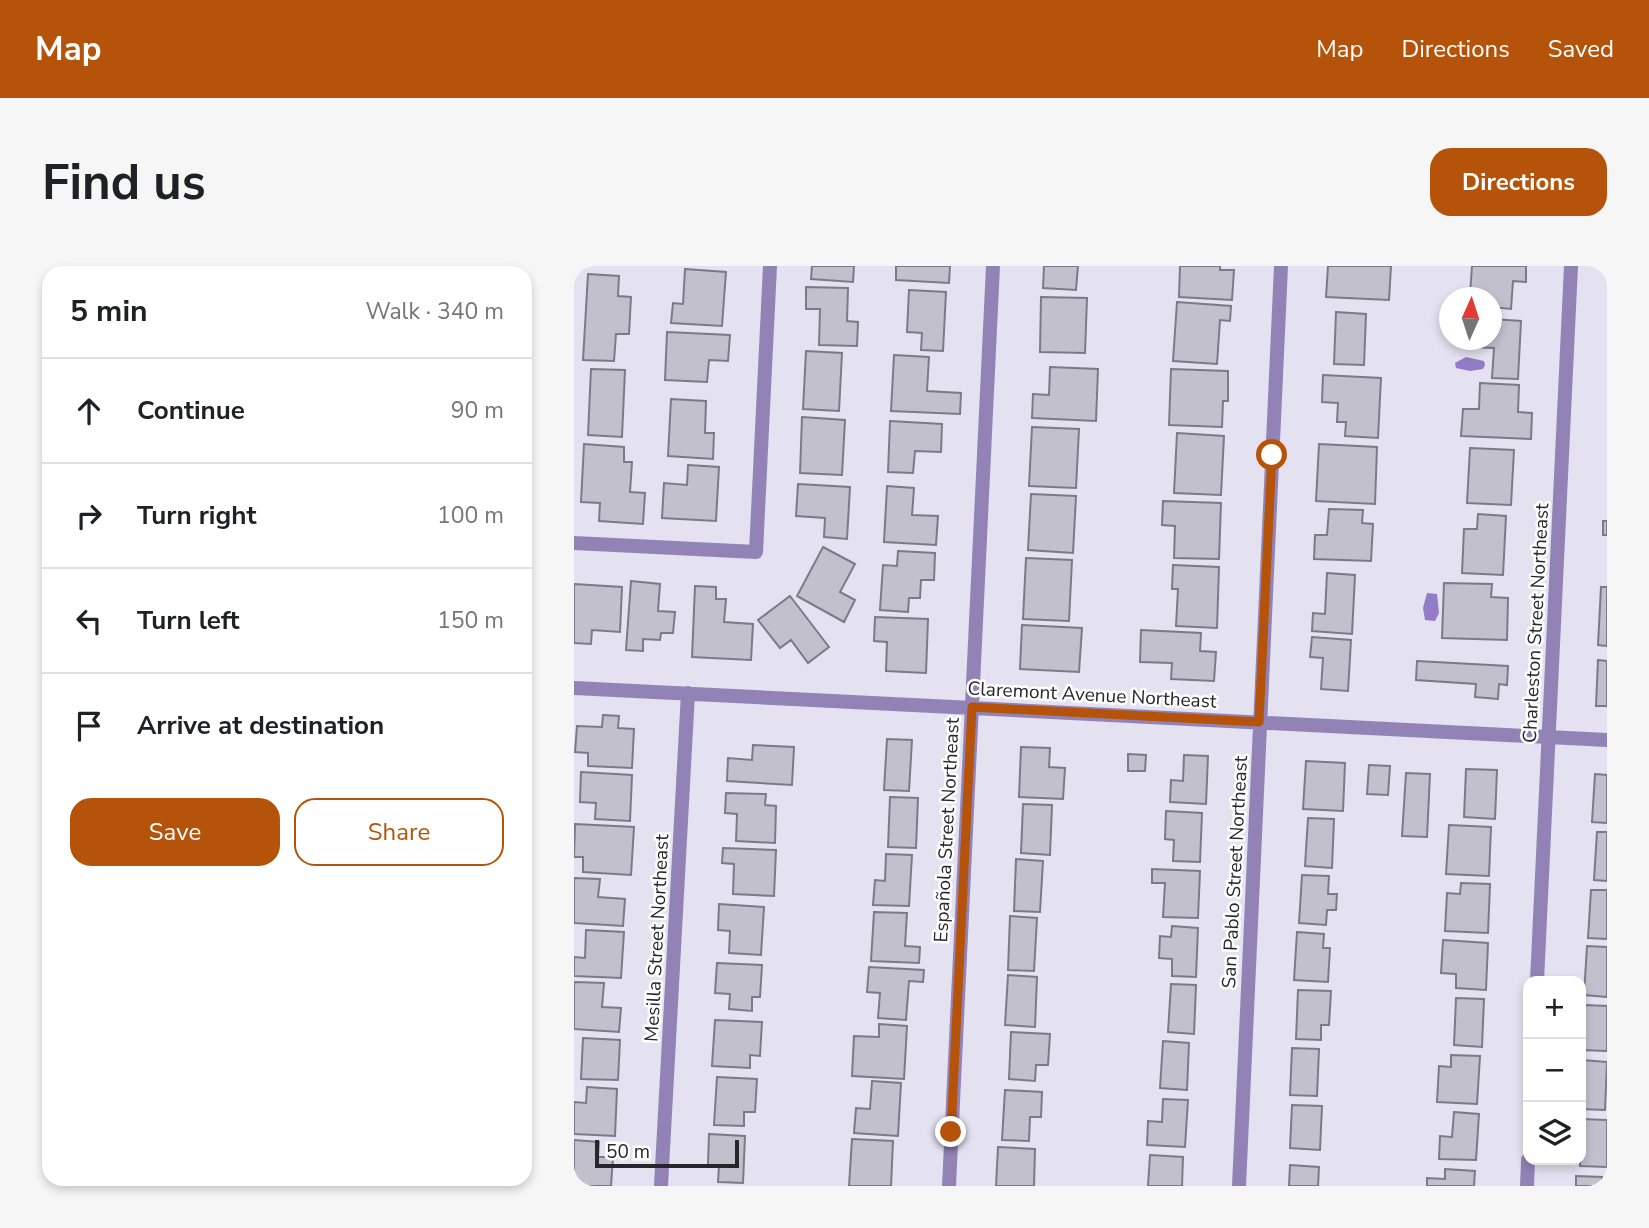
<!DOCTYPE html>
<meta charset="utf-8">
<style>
:root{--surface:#fff;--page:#f6f6f6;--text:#202124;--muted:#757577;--line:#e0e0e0;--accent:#b45309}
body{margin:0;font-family:"Nunito Sans",sans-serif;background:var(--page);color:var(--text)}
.controls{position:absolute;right:21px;bottom:21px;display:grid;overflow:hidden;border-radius:14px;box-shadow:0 4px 10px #0003}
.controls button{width:63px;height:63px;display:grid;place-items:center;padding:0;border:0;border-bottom:2px solid var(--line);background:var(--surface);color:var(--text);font:35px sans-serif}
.compass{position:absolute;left:865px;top:21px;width:63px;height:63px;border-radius:50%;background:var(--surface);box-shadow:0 4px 10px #0003;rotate:3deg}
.scale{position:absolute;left:21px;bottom:18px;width:144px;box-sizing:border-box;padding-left:7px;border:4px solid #27262b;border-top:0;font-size:19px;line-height:24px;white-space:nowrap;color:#27262b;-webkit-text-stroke:5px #fff;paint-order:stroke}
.stop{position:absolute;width:21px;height:21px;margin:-16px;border:5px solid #b45309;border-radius:50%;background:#fff}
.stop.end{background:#b45309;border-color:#fff;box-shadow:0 2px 7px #0008}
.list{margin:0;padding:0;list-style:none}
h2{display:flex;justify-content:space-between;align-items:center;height:91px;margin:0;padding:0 28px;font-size:30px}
h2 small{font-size:23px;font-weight:400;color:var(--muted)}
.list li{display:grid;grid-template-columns:46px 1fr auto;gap:21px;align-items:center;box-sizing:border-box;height:105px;padding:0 28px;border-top:2px solid var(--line)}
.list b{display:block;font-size:26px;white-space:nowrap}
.list em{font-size:23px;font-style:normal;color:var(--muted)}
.actions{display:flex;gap:14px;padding:21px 28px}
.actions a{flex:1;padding:16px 0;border:2px solid var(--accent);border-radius:21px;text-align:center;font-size:24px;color:var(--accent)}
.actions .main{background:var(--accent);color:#fff}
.icon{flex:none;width:38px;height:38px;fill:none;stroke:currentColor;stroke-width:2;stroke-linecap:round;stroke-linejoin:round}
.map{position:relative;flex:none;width:1033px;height:920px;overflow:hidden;border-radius:21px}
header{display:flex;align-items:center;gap:42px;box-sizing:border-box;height:98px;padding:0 35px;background:var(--accent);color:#fff}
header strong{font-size:33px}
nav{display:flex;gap:38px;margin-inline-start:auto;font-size:24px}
.intro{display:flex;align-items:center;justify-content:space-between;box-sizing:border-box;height:168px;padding:0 42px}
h1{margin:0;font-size:49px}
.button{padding:18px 32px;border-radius:21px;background:var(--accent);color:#fff;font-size:24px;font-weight:700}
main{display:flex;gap:42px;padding:0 42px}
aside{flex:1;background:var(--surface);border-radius:21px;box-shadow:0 4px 10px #0003}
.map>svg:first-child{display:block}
.water{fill:#917cc5}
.building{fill:#c3c0ce;stroke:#7d7a88;stroke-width:2}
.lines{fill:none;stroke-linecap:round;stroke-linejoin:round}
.minor{stroke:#9183b6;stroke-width:14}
.route{stroke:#b45309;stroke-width:9}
.labels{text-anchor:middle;stroke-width:5;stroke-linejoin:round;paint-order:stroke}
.street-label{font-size:19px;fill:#27262b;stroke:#fff}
</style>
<header>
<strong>Map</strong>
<nav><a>Map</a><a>Directions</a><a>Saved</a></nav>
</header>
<div class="intro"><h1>Find us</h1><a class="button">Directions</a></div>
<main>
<aside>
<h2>5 min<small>Walk · 340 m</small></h2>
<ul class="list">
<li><svg class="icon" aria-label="ahead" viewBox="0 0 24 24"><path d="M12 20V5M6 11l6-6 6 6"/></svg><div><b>Continue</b></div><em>90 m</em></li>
<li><svg class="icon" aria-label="right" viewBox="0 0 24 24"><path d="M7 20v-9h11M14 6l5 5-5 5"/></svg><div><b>Turn right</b></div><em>100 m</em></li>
<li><svg class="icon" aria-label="left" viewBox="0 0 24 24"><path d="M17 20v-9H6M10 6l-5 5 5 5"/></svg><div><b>Turn left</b></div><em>150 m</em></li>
<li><svg class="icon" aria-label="arrive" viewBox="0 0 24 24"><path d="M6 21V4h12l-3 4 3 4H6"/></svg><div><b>Arrive at destination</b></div></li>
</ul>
<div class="actions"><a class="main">Save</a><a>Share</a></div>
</aside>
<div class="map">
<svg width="1033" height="920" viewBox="0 0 1033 920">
<rect width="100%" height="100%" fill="#e4e1f0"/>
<path class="water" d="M892,91L910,95L911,99L909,103L896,105L882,102L881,97Z
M853,327L863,328L865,347L861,355L851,354L849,342Z"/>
<path class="building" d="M238,0H280L279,16L237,13Z
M322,0H376L375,17L322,14Z
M470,0H504L502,24L469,22Z
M606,0H646V4H660L658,34L605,31Z
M754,0H817L815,34L752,31Z
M898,0H952V16L939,15L937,43L918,41V32L896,29Z
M111,3L152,6L148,60L97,57L99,37L109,38Z
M14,8L45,10L44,30L57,31L55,68H42L40,95L9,94Z
M232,21L274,22L273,55L284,56L283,80L245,79L246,43H232Z
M335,24L372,26L369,85L347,84L348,67L333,66Z
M467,31L513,32L511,87L466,86Z
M603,36L657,40L656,55L646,54L643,98L599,95Z
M762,46L792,48L790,99L760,98Z
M918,53L947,55L944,113L918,112L920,82L895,81L896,74H918Z
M93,66L156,69L154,95L135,94L133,116L91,114Z
M232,85L268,87L265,145L229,143Z
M320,89L355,91L353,125L387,127L386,148L317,145Z
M476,101L524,103L522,155L458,152L459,128L475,129Z
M17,103L51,104L48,171L14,169Z
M597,103L654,105V135H649L648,161L595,159Z
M749,109L807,112L804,172L771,170L772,156H763L764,137L748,136Z
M906,117L945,119L944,146L958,147L957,173L887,170L889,143H905Z
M97,133L132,135L131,167H140L139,193L94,190Z
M228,151L271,154L268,209L226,207Z
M316,155L368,158L367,186L341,185L339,207L314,206Z
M458,161L505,163L502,222L455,220Z
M603,167L650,170L647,229L600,227Z
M10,178L50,181V196H58L56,226L71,227L69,258L25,255L26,237L7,236Z
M745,178L803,181L801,238L742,235Z
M896,182L940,184L937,239L893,237Z
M114,199L145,201L142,255L88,252L90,217L113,219Z
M224,218L276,221L273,273L250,271L251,252L222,250Z
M313,220L340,222L338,249L364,250L362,279L310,276Z
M457,228L502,230L499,287L454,284Z
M589,235L647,237L645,293L600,292L601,260L588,259Z
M755,243L789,244L788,257L799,258L797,295L740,293L741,269H753Z
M904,248L932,250L929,309L888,307L890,263H903Z
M1029,255H1033V269H1029Z
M249,281L281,298L266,326L281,334L270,356L223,330Z
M324,285L361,287L360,314H347L346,332H335L334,346L306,344L309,299L323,300Z
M452,292L498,294L495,355L449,353Z
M599,299L645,301L643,362L602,360L604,323H598Z
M753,307L781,309L778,368L738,365L739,347L751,348Z
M57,315L86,318L84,345L101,346L99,367H87L86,374L69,373V385L52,384Z
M870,317L918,318L917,331L934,332L933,374L868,372Z
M0,318L48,321L46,366L18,364L17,378L0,377Z
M121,320L142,321V333H152L150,356L179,358L177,394L118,391Z
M1027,321H1033V380L1024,379Z
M216,330L255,381L234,397L217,374L206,382L184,354Z
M301,351L354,353L352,407L312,405L313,376L300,375Z
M448,359L508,362L505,406L446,403Z
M567,364L627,367L626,385L642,386L640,415L597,413L598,397L566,396Z
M738,371L777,374L774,425L747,423L749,392L736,391Z
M1024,394L1033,395V440H1022Z
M843,395L934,400L933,419L925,418L924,433L901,431L902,418L842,414Z
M29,449L45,450L44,462L60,463L58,502L14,500V487L1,486L3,460L28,461Z
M313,473L338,474L335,525L310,524Z
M179,479L220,481L218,519L153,515L154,492L178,494Z
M447,481L476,482L475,501L491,502L489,533L445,531Z
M554,488L572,489L571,505H554Z
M610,489L634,490L632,538L596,536L597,514L609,515Z
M732,495L771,497L769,545L729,543Z
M795,499L816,500L814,529L793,528Z
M892,503L923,504L921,553L890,551Z
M7,506L58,509L56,555L21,553L22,537L6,536Z
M832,507L856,508L853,571L828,570Z
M1021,508L1033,509V557L1018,556Z
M152,527L192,528L191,539L202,540L201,577L162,575L163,548L151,547Z
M316,531L344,532L342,582L314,581Z
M449,538L478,539L476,589L447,587Z
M592,545L628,547L626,596L599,595L600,574L591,573Z
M734,552L760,553L758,602L731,600Z
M1,558L60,561L57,609L9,606V591H0Z
M875,559L917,561L915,610L872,608Z
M1023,566H1033V615L1020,614Z
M149,582L202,584L200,630L159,628L160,598L148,597Z
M312,588L338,589L335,640L299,639L301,614L311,615Z
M442,593L469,595L466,646L440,645Z
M578,603L626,605L624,652L589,651L591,617H578Z
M728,609L755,610L754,628H763L762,644H753L752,659L725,657Z
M0,612L26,613L24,631L51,633L49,660L0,657Z
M887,617L916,618L914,667L871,665L873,627L886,628Z
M1017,624H1033V673L1014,672Z
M145,638L190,641L187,689L155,687L156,665L144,664Z
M300,646L333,647L331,680L346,681L345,697L297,695Z
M436,650L463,652L460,705L434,704Z
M598,660L624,662L622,711L598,710V693L585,692L586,670L597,671Z
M12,664L50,666L47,712L0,710V691L11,692Z
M723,666L750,668L749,682H756L754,716L720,714Z
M869,674L914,677L912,724L882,722V708L867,707Z
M1013,680L1033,681V731L1010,729Z
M143,697L188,699L186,731H178V745L155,743L156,728L141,727Z
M295,701L350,704L349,716L335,715L332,754L304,752L306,727L293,726Z
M434,709L463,711L461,761L431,759Z
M0,716L30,717L28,741L47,742L45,766L0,763Z
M597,718L622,719L620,768L594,766Z
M724,724L757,725L755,759H747V774L722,773Z
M882,732L910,733L908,781L880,779Z
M1011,739L1033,740V785L1008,784Z
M141,754L188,756L186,790L176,789V802L138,800Z
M305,758L333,760L330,813L278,810L280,770L305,771Z
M437,766L476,768L474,799H462L461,815L435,813Z
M9,772L46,774L44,814L7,813Z
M589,775L615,777L613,824L586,822Z
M718,782L745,783L743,830L716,829Z
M877,789L906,790L903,838L863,836L865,800L877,801Z
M1008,794L1033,796L1031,844L1007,843Z
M143,811L183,813L181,846H170V860L140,859Z
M298,815L327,817L324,870L280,867L282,842L296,843Z
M13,821L43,823L41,870L0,868V836L12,837Z
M431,824L468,826L467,851H456L455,875L428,874Z
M589,833L614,834L611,881L573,879L574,855L588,856Z
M718,839L748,840L746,884L716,882Z
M880,846L905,848L902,894L865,893L866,870L878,871Z
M1008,853L1033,854V901L1006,900Z
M135,868L171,870L169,917L144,916L145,899H134Z
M278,873L319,875L317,920H275Z
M0,874L25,876L24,891H39L37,920H0Z
M424,881L461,883L460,920H422Z
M576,889L609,891L608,920H574Z
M716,899L745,901L744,920H715Z
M871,903L901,905L900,920H853V912L871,913Z
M1002,910L1028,911V920H1002Z"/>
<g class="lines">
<path class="minor" d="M0,277L182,286L196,0
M0,422L1033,474
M963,715L997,0
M87,920L114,427
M375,920L419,0
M665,920L707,0
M953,920L954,894"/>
</g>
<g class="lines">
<path class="route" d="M377,866L398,441L685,456L698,189"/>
</g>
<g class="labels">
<g class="street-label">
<text transform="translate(961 357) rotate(-87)" y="7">Charleston Street Northeast</text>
<text transform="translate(518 428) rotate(3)" y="7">Claremont Avenue Northeast</text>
<text transform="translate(372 564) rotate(-87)" y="7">Española Street Northeast</text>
<text transform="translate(660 606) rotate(-87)" y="7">San Pablo Street Northeast</text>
<text transform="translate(82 672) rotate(-87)" y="7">Mesilla Street Northeast</text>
</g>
</g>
</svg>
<div class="controls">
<button>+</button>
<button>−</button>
<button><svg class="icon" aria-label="layers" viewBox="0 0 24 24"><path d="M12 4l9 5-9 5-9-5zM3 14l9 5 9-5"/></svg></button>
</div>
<svg class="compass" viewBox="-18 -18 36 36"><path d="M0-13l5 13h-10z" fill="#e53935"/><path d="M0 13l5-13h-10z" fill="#757577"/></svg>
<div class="scale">50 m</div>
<div class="stop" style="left:698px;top:189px"></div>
<div class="stop end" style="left:377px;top:866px"></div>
</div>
</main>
